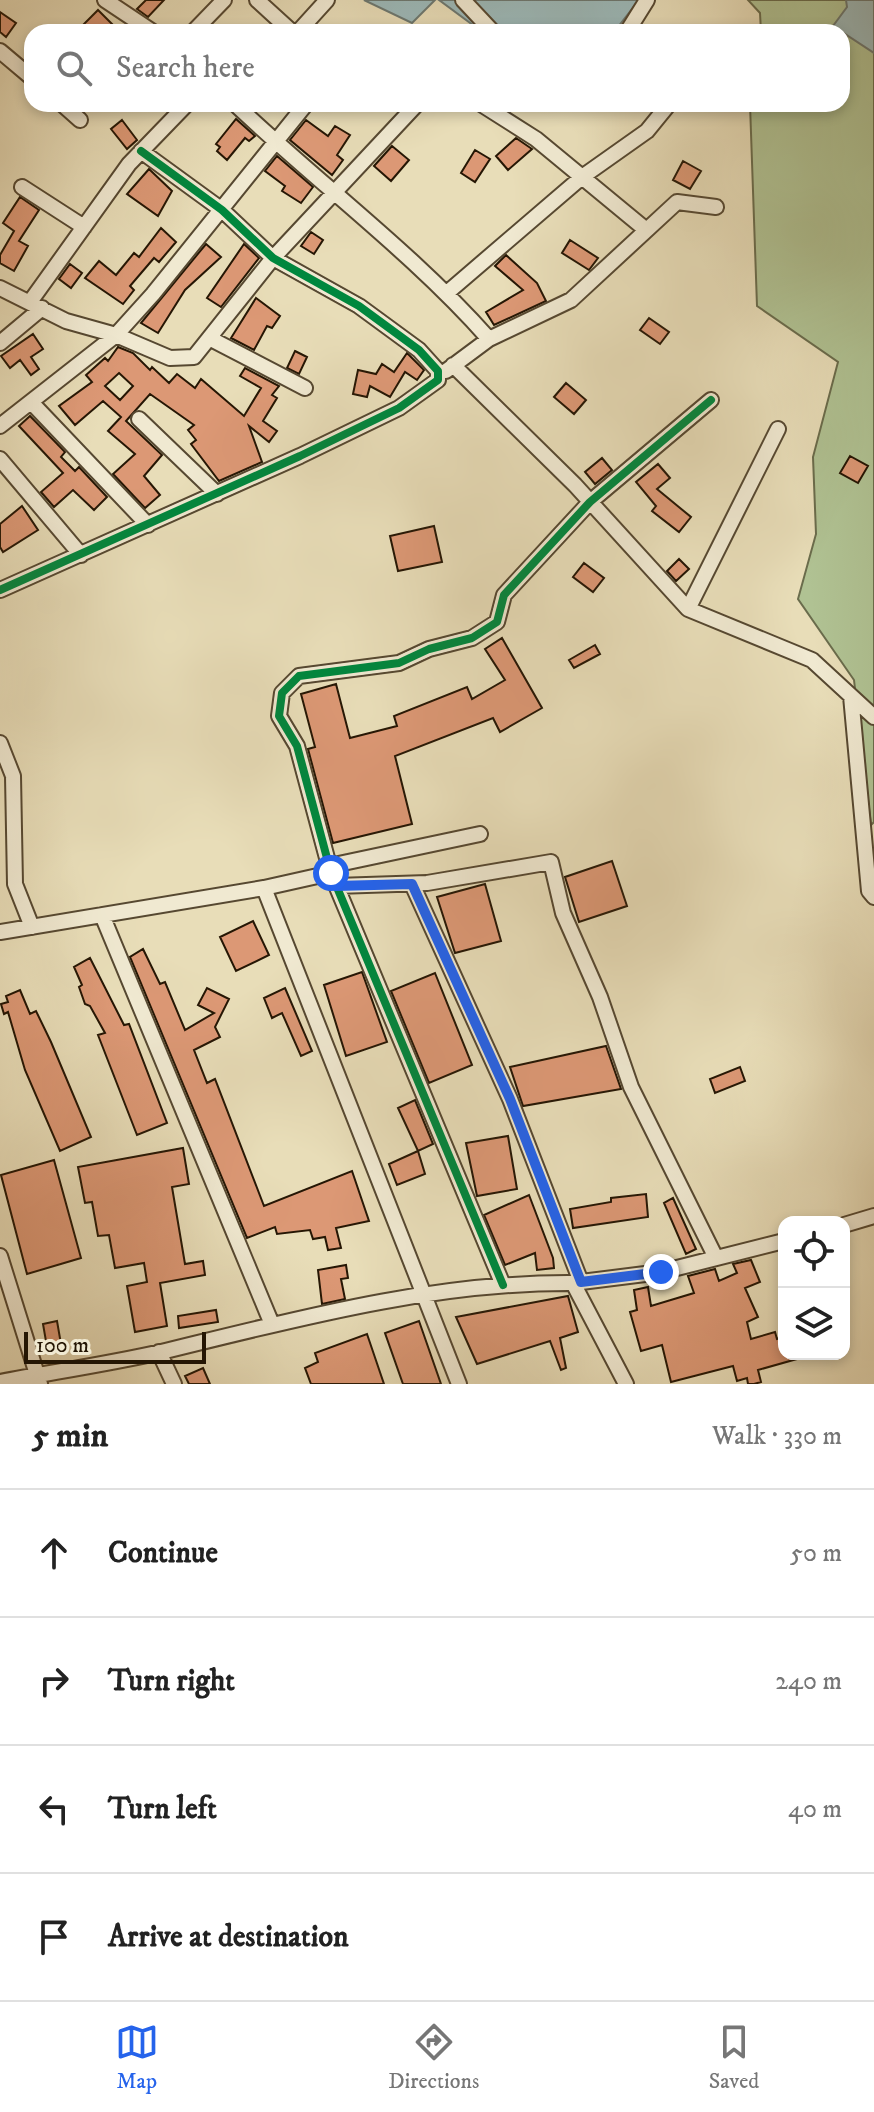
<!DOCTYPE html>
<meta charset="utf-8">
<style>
:root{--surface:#fff;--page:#f2f2f2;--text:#222;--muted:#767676;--line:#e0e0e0;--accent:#2563eb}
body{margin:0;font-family:"IM FELL DW Pica",serif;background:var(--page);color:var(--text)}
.controls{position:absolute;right:24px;bottom:24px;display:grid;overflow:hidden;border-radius:16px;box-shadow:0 4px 12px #0003}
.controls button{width:72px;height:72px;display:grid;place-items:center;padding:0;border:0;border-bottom:2px solid var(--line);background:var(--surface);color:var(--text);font:40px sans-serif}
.scale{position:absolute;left:24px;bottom:20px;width:182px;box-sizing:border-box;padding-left:8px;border:4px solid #251604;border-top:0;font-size:22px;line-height:28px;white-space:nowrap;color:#251604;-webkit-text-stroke:6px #f0e9d1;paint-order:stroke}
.stop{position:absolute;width:24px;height:24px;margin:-18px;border:6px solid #2563eb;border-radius:50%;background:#fff}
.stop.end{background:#2563eb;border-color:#fff;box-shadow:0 2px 8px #0008}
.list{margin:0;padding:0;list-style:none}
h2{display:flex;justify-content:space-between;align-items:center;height:104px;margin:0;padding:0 32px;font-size:34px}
h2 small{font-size:26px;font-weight:400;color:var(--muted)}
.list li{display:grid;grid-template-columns:52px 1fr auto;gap:24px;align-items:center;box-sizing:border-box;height:128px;padding:0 32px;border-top:2px solid var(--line)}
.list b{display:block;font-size:30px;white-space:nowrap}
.list em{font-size:26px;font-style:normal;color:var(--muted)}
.icon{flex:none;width:44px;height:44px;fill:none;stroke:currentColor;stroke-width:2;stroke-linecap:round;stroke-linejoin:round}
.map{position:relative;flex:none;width:874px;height:1384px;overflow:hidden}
.search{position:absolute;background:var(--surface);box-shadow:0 4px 12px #0003;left:24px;right:24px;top:24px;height:88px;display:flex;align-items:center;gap:20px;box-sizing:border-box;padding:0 28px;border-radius:24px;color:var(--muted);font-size:30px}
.sheet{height:616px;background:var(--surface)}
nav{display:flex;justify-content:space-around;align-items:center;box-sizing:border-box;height:112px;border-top:2px solid var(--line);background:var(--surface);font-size:22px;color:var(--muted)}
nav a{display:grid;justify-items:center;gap:4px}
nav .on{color:var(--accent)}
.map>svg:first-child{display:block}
.green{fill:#b0c293;stroke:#6a6c4c;stroke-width:2}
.water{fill:#9cb9b9;stroke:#6c7871;stroke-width:2}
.building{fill:#dc9875;stroke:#251604;stroke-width:2;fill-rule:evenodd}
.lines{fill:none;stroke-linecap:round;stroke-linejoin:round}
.minor-casing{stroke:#564831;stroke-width:18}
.minor{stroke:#f0e9d1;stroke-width:14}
.cycleway-casing{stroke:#f0e9d1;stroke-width:13}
.cycleway{stroke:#00873e;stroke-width:8}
.route{stroke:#2563eb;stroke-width:10}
</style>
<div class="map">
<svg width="874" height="1384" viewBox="0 0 874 1384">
<rect width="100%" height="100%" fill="#e8ddb8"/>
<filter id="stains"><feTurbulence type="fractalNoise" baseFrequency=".0025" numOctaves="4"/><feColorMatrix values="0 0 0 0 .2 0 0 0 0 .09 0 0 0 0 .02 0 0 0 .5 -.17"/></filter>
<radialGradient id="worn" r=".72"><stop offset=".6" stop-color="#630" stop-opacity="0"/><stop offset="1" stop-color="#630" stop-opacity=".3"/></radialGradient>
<path class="green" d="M748,0H874V822L871,825L854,680L798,599L816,534L813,457L838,362L757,306L750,104H842V32H761L760,13Z"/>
<path class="water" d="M364,0H435L412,23Z
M439,0H639L614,32L481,31Z
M846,0H874V53L833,26L847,7Z"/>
<path class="building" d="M146,0H164L148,17L137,9Z
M98,10L114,26L107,32H88L82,26Z
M0,12L16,23L6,37L0,32Z
M236,119L255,136L249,141L245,138L227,160L217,151L220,147L216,144Z
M122,120L137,140L127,149L111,129Z
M306,120L328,136L335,126L350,135L337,155L343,160L332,175L290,140Z
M516,138L532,149L508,170L496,156Z
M392,146L409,160L391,181L374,166Z
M475,150L490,159L475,182L461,173Z
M277,156L313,187L301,203L282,191L285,186L265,171Z
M683,161L701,171L690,189L673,180Z
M149,169L172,191L158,216L127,194Z
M20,197L39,210L19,241L28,246L14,271L0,263V255L14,231L3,223Z
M161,228L176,242L159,262L154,258L130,286L134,290L123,304L85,278L99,261L116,275L134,253L139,257Z
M311,232L323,240L314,254L301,246Z
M570,240L598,258L589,270L562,253Z
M206,244L221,257L185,290L158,333L141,323Z
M244,244L259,258L221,307L207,298Z
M506,255L537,283L546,301L494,325L486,312L523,290L495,266Z
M70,264L82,273L71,288L59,279Z
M256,298L280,316L272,328L267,326L254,350L231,338Z
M649,318L669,332L660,344L640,330Z
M33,334L43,349L31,357L39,369L31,375L20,360L10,368L1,356Z
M118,347L133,353L150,370L152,367L169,383L177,374L195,388L201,379L244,416L261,388L240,376L245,368L279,386L272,395L277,398L263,421L277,431L269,442L249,426L262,462L219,481L191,444L196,440L188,430L194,425L150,394L126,421L162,455L144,476L160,495L145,508L113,474L135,454L108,431L121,417L103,401L75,425L59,406L92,382L86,375L105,358L108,361ZM119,373L133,386L120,400L105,386Z
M295,351L307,357L299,374L287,368Z
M407,353L424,370L417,380L405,372L390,397L370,386L367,397L353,394L358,370L376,374L382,364L394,372Z
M566,383L586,400L574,414L554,397Z
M30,416L65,452L61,457L75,471L79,467L107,497L94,510L73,490L54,507L41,492L63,473L19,426Z
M850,456L868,466L858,483L840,473Z
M602,458L612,470L595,484L585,472Z
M658,464L670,478L657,489L691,517L679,532L652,511L656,506L636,482Z
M22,506L38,530L3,552L0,547V524Z
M434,526L442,562L398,571L390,536Z
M679,559L689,569L676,581L667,571Z
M584,563L604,578L593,592L573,577Z
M502,638L542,708L500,732L493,718L395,756L412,824L333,843L308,749L315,747L301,694L336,684L350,738L397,726L394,716L467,687L472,699L505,680L485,649Z
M595,645L600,654L574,668L569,660Z
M612,861L627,906L579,922L565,877Z
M485,884L501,941L455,953L437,897Z
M253,921L269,955L236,971L220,937Z
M143,949L160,984L165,982L185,1030L214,1013L198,1005L207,988L229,999L215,1027L220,1037L194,1050L207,1083L215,1079L264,1206L352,1171L369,1221L336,1228L341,1248L328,1250L325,1237L313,1239L310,1230L277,1234L275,1227L247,1238L130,957Z
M90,958L124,1025L129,1024L167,1123L137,1135L98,1035L105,1033L90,1006L85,1004L79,987L82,985L74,967Z
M362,972L387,1042L346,1056L324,985Z
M435,973L472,1065L429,1083L391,991Z
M285,988L312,1051L301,1056L282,1013L272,1018L264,998Z
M20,990L30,1014L36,1011L51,1042L91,1137L60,1151L25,1070L8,1012L4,1014L1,1004L8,1002L6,996Z
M606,1046L621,1089L523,1106L510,1067Z
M740,1067L745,1081L715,1093L710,1079Z
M415,1100L433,1144L418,1151L398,1108Z
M508,1136L517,1189L477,1196L466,1143Z
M183,1148L189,1184L172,1187L185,1264L203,1261L205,1275L160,1283L167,1326L135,1332L127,1286L147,1282L144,1263L115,1268L109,1235L98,1236L92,1202L85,1203L78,1167Z
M418,1151L425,1174L397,1185L389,1164Z
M54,1160L81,1258L27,1274L1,1175Z
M646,1194L648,1217L573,1228L570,1209L611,1202V1198Z
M529,1195L553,1258L554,1268L537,1270L535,1253L505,1265L484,1215Z
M673,1198L696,1249L686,1254L664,1203Z
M751,1260L760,1282L745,1288L758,1317L747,1322L751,1339L775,1332L777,1339L784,1337V1354H803L804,1357L758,1370L761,1382L754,1384H748L747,1378L737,1381L733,1366L671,1382L662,1345L641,1351L630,1312L637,1310L634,1290L648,1287L651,1306L694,1293L688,1276L715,1269L719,1281L737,1273L733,1264Z
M346,1265L348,1278L341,1279L345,1299L322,1304L318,1270Z
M568,1296L578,1332L560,1338L566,1368L561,1370L550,1341L477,1364L456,1317Z
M216,1310L218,1322L179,1328L178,1316Z
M57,1321L61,1344L47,1347L43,1324Z
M419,1321L441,1384H403L385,1333Z
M367,1334L384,1384H311L305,1368L318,1362L315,1353Z
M203,1368L210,1384H189L185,1376Z"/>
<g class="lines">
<defs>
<path id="minor" d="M105,0L153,32
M257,0L292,32
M463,0L493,32
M193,32L224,0
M298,32L327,0
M627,32L647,0
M0,51L32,78
M62,104L80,120
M235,104C319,184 412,252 489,339
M481,104L536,139L645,229
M22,187L84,227
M0,288L66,321L116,335L170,358L194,357L273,258L417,104
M448,292L582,177L647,131L669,104
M30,302L129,164L187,104
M211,339L305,388
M0,343L42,308
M453,365L575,485L688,609L778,429
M446,371L489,339L571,300L677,202L716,207
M31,402L148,525
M139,419L217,494
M0,426L116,335L153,294L306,104
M0,459L81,555
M0,590L300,456L399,408L438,380V371L419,350L359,306L273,258L222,210L141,151
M688,609L812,660L874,717
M851,696L869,891L874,897
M0,743L13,776L15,884L32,927
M329,866L480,834
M412,884L510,1099L581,1282
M336,886L427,883L551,862L563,913L600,997L631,1087L716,1258
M264,888L459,1384
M102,915L271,1322
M0,932L264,888L331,873
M844,1225L874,1216
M0,1256L40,1384
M573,1283L661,1272L784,1241
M503,1285L331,873L297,746L279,716L282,693L299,676L399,663L429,649L472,638L497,622L504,595L590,502L711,400
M159,1352L174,1384
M0,1382C53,1372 108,1364 161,1352C296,1319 433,1282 573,1283L626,1384"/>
</defs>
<use href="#minor" class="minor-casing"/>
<use href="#minor" class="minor"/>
<defs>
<path id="cycleway" d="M0,590L300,456L399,408L438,380V371L419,350L359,306L273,258L222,210L141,151
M503,1285L331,873L297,746L279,716L282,693L299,676L399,663L429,649L472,638L497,622L504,595L590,502L711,400"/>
</defs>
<use href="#cycleway" class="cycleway-casing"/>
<use href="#cycleway" class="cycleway"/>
</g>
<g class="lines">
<path class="route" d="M331,873L336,886L412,884L510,1099L581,1282L661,1272"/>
</g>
<rect width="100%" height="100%" filter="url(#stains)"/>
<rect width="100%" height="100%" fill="url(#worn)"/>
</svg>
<div class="controls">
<button><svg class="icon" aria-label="locate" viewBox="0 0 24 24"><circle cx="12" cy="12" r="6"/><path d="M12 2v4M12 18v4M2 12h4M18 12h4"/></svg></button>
<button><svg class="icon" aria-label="layers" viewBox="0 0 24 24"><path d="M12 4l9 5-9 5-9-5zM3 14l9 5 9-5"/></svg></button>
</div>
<div class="scale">100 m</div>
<div class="stop" style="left:331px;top:873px"></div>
<div class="stop end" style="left:661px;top:1272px"></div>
<div class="search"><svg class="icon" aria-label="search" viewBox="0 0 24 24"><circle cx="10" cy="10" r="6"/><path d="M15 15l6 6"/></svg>Search here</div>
</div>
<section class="sheet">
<h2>5 min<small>Walk · 330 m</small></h2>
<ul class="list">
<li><svg class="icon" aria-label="ahead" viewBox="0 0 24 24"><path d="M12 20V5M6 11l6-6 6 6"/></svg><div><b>Continue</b></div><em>50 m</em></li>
<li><svg class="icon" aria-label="right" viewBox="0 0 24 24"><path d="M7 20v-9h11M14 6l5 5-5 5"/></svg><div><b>Turn right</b></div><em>240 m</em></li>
<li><svg class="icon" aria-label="left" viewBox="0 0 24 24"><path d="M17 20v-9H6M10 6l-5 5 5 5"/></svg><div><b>Turn left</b></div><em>40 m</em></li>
<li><svg class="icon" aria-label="arrive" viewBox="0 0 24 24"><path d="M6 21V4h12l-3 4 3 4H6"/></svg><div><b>Arrive at destination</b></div></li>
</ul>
</section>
<nav>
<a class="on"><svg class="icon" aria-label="map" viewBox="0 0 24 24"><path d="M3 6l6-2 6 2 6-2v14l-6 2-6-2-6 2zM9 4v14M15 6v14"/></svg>Map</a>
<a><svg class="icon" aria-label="directions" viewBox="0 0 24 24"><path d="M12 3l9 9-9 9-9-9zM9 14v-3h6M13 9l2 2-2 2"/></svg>Directions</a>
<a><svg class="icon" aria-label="saved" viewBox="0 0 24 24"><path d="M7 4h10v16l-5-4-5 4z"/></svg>Saved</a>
</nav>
